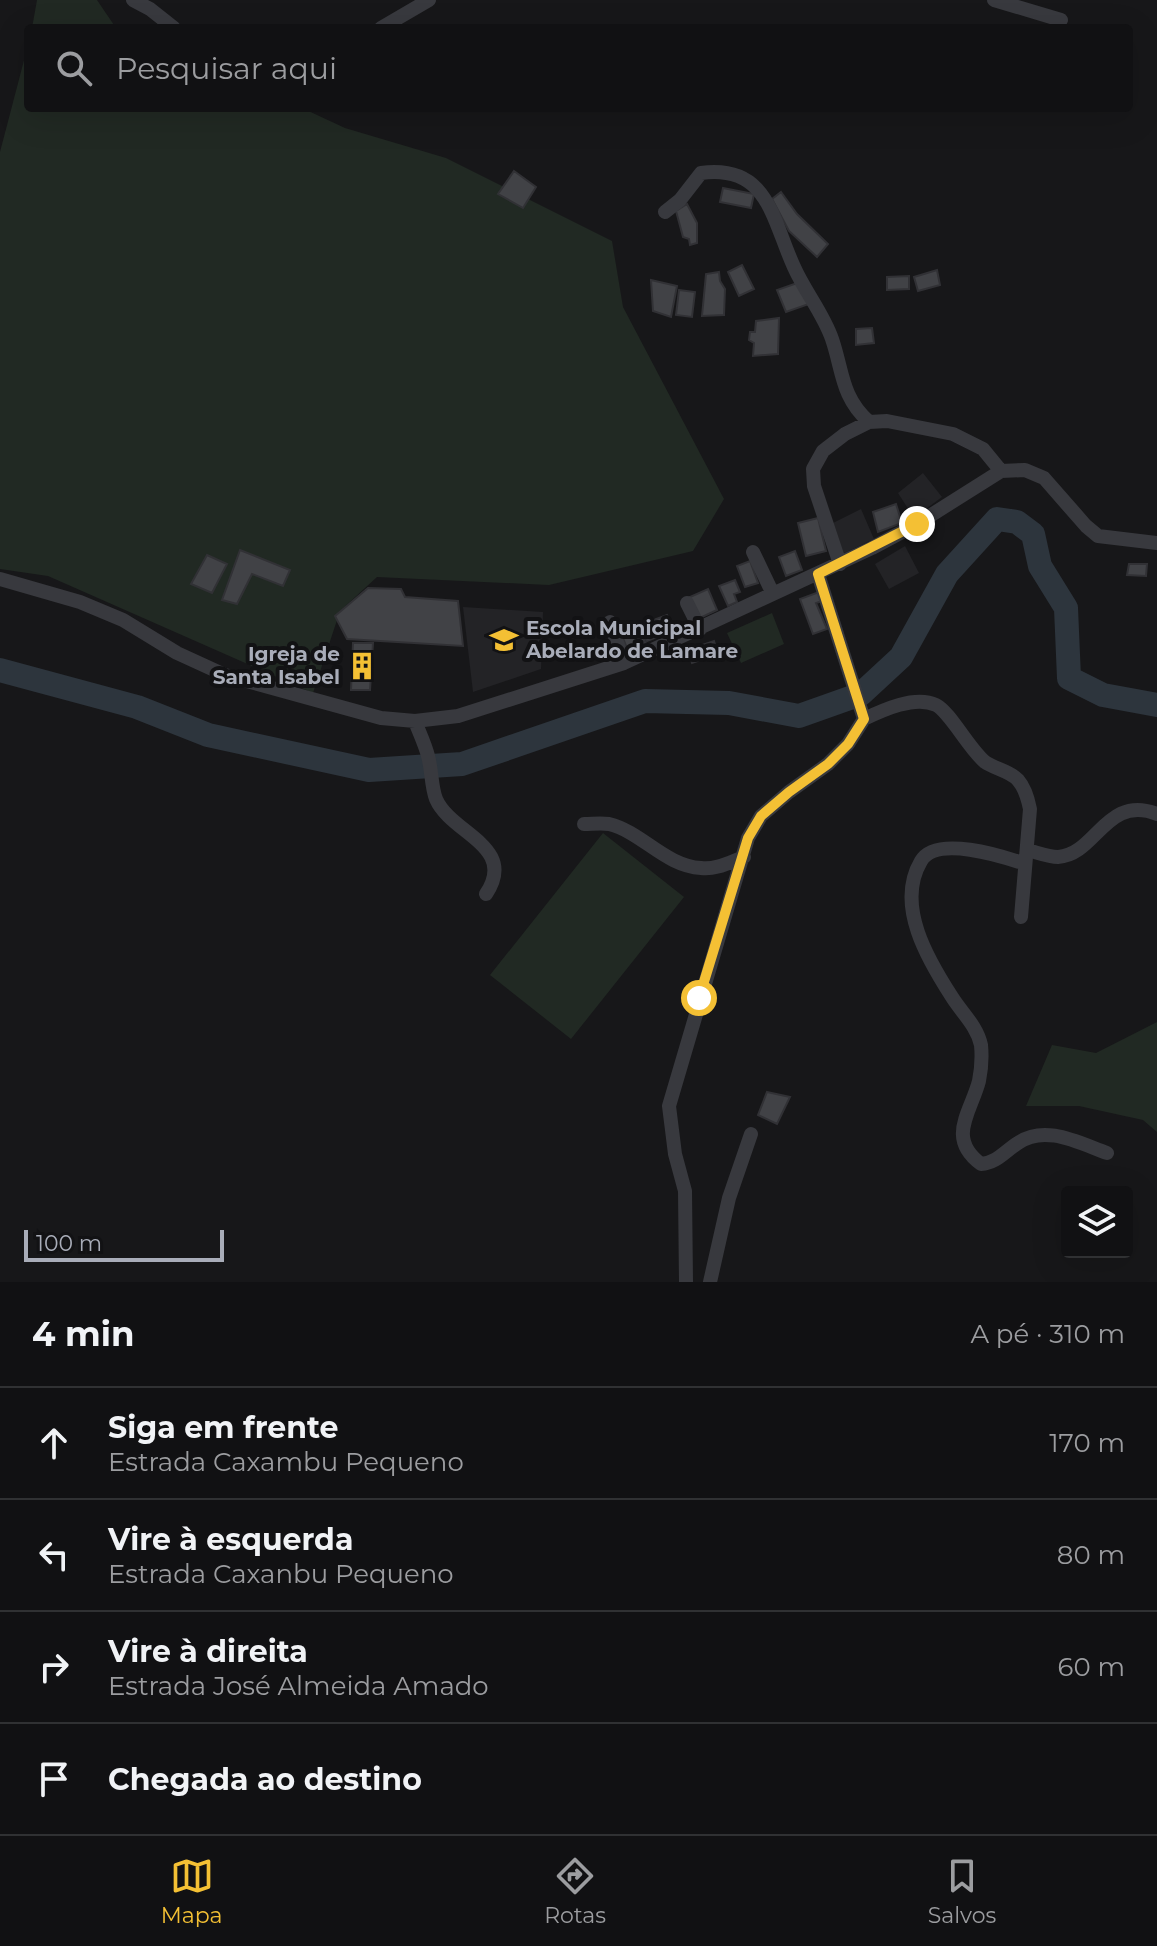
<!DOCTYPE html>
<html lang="pt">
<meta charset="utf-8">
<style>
:root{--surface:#111113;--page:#1a1a1c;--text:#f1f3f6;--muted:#9c9da0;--line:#303133;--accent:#f4c034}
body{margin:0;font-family:Montserrat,sans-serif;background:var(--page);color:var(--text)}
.controls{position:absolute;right:24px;bottom:24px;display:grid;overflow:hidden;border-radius:8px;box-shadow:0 8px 32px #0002}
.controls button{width:72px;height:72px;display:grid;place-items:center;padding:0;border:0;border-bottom:2px solid var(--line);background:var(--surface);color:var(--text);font:40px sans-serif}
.scale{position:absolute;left:24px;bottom:20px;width:200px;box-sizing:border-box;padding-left:8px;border:4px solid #a9adb9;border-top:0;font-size:22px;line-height:28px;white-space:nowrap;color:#a9adb9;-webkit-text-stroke:6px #121214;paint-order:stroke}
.stop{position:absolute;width:24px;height:24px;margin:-18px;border:6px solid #f4c034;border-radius:50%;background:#fff}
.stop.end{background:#f4c034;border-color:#fff;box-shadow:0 2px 8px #0008}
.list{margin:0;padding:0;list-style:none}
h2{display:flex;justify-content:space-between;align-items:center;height:104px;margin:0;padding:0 32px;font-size:34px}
h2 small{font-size:26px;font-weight:400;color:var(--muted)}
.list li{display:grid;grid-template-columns:52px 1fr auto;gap:24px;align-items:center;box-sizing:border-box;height:112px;padding:0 32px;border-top:2px solid var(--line)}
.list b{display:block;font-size:30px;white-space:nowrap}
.list p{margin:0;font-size:26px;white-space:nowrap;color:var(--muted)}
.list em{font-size:26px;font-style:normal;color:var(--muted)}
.icon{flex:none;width:44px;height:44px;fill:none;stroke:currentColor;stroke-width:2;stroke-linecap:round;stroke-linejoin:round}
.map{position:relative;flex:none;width:1157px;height:1282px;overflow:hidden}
.search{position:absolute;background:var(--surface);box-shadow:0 8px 32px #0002;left:24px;right:24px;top:24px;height:88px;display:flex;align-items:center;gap:20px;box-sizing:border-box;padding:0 28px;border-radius:8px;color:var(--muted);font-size:30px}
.sheet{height:552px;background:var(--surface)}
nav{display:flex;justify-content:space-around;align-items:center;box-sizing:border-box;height:112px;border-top:2px solid var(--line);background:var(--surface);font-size:22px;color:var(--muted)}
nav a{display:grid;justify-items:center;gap:4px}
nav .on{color:var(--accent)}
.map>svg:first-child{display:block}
.built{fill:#232326}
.green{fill:#212923}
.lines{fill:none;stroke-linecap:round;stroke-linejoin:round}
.river{stroke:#2d353d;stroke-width:24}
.building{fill:#414246;stroke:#313135;stroke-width:2}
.minor{stroke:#38393e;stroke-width:14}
.route{stroke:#f4c034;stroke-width:10}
.labels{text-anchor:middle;stroke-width:8;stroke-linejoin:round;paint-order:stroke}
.poi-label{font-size:20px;font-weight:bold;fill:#a9adb9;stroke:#121214;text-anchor:start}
</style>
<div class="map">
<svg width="1157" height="1282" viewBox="0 0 1157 1282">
<rect width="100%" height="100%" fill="#171719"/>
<path class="built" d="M923,473L942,497L914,518L898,493Z
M861,509L874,539L840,555L829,525Z
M905,546L919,573L889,589L875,564Z
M463,607L543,612L541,669L473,692Z"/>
<path class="green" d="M37,0H97L116,28H32Z
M28,45V108H302L345,128L446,158L612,241L623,307L724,499L693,551L549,585L377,577L340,611L313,693L48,576L0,569V152Z
M772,613L784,644L741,663L727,633Z
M603,833L684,897L571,1039L490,975Z
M1157,1022V1132L1143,1120L1079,1106H1026L1052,1045L1096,1053Z"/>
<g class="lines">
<path class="river" d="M0,670L137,707L208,735L369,770L462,764L645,701L729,703L799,716L861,694L901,657L947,574L997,519L1017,522L1033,534L1040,566L1066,608L1069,678L1103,695L1157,705"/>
</g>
<path class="building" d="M514,171L536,187L523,208L498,194Z
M723,188L754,194L751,208L720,202Z
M781,192L797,214L828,244L817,257L789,231L772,199Z
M687,204L697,223V243L690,245L689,239L683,237L676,211Z
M742,265L754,289L739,296L728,272Z
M937,270L940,285L918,291L914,277Z
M719,272L720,281L725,289L724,315L702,316L706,274Z
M909,276V289L887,290V277Z
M651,280L677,286L671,317L653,311Z
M800,282L809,304L786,312L777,290Z
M679,290L695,292L692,317L676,315Z
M779,318L778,354L753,356L754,343L749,340L750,332H755L756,321Z
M872,328L874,343L856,345V329Z
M896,504L902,523L878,532L873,512Z
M818,518L826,551L806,556L798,523Z
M240,550L290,570L283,586L252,574L237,604L222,600Z
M795,551L802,570L786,576L779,557Z
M207,555L227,564L212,593L191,584Z
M750,561L758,583L745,587L737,566Z
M1129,564H1147L1146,576L1127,575Z
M735,580L740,592L734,594L737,602L728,606L719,586Z
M368,588L401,589L405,597L458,601L463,646L347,639L335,616Z
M708,589L717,610L700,618L690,597Z
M819,592L822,601L816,603L827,629L813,634L800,599Z
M667,615L674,631L662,635L656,619Z
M654,620L660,636L647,641L640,625Z
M637,624L646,644L628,651L620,630Z
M714,641L718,654L692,663L688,650Z
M353,643H373L370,690H351Z
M767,1092L790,1097L777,1124L758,1115Z"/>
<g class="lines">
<path class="minor" d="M133,0L150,9L174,28
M994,0L1061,20
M381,28L429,0
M665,212L680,200L701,173C768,164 772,219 794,267C805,292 823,313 832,339C843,371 841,397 869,422
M753,552L773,594
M840,564L814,486L813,469L823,451L845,434L869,422L887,421L953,434L983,449L1001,471
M818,574L864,719C883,710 915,695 936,705C950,712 969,749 985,762C995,769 1010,771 1018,780C1025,788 1028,799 1030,809L1021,917
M0,579L80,602L123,620L177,653L225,675L381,718L415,721L458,716L624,663L872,548L917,524L1001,471L1025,470L1044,478L1086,526L1098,536L1157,543
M687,603L700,629
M610,622L624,663
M415,721C419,732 425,744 428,756C432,770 431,786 436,799C451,834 518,846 486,894
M584,824C592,824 601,823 609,824C642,832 665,866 701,868C716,870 730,862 744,857
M1027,850C1036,852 1048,857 1058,857C1096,855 1106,794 1157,814
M1025,864C1002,856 936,835 921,861C895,905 928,960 952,997C962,1013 977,1026 981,1045C982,1055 981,1071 979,1081C971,1112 946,1138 981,1164C997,1163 1005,1151 1018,1143C1045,1124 1079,1143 1107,1153
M686,1282L685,1191L675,1154L669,1106L748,838L761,816L789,792L828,764L848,744L864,719
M710,1282L729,1198L751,1134"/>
</g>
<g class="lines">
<path class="route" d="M699,998L748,838L761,816L789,792L828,764L848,744L864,719L818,574L917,524"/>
</g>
<defs>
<symbol id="school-bare" viewBox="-9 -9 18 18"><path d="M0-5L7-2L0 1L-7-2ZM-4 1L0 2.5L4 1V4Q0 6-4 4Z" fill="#f4c034" stroke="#121214" stroke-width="2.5" paint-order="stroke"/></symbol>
<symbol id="building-bare" viewBox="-9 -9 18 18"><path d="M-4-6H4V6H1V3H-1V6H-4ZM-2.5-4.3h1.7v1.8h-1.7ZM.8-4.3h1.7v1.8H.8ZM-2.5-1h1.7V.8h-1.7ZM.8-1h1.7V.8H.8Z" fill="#f4c034" stroke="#121214" stroke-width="2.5" paint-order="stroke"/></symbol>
</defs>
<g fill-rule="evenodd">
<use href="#school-bare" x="484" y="620" width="40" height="40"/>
<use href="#building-bare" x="342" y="646" width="40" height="40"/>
</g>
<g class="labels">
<g class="poi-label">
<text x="526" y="635">Escola Municipal<tspan x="526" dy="23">Abelardo de Lamare</tspan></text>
<text x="340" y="661" text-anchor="end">Igreja de<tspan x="340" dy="23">Santa Isabel</tspan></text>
</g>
</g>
</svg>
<div class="controls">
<button><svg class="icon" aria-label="layers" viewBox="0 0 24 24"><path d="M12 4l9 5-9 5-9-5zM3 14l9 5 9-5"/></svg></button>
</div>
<div class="scale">100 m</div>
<div class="stop" style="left:699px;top:998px"></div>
<div class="stop end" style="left:917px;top:524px"></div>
<div class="search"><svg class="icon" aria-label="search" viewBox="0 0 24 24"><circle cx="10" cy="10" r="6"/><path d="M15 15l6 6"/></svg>Pesquisar aqui</div>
</div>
<section class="sheet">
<h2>4 min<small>A pé · 310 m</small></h2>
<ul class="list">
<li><svg class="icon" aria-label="ahead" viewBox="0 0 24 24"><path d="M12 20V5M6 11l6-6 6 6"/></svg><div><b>Siga em frente</b><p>Estrada Caxambu Pequeno</p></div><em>170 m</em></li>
<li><svg class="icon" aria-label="left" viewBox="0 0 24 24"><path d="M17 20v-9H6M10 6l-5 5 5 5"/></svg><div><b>Vire à esquerda</b><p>Estrada Caxanbu Pequeno</p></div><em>80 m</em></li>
<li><svg class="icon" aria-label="right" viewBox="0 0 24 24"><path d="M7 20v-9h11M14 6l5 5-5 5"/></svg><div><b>Vire à direita</b><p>Estrada José Almeida Amado</p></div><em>60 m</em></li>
<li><svg class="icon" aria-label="arrive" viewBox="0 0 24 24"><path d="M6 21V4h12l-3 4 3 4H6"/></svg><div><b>Chegada ao destino</b></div></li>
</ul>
</section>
<nav>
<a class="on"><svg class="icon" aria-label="map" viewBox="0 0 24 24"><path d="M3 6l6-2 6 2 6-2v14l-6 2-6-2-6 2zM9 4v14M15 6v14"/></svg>Mapa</a>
<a><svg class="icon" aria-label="directions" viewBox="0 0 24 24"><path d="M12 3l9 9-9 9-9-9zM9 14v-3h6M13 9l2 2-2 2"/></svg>Rotas</a>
<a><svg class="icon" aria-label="saved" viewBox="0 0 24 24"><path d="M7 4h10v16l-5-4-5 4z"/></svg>Salvos</a>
</nav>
